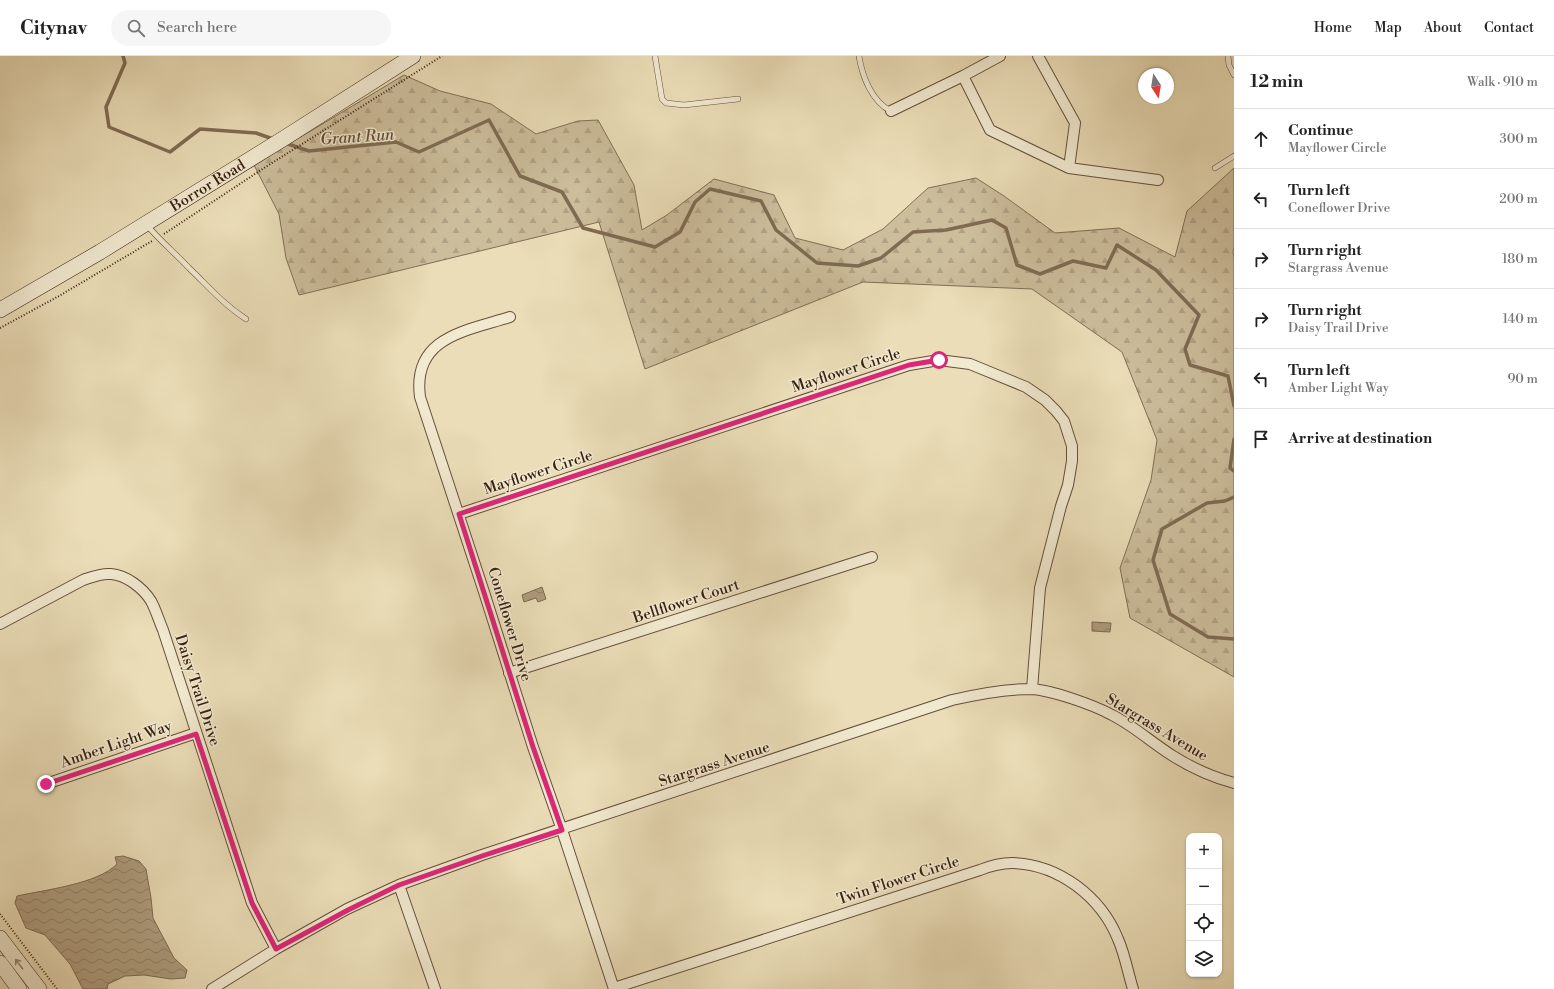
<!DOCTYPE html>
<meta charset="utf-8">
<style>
:root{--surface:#fff;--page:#f6f6f6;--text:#222;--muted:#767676;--line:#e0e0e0}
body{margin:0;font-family:"Libre Bodoni",serif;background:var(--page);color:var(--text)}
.controls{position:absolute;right:12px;bottom:12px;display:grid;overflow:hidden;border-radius:8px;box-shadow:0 1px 3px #0004}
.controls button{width:36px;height:36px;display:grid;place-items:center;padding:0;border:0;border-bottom:1px solid var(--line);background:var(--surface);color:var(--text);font:20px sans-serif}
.compass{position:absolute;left:1138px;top:12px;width:36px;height:36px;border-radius:50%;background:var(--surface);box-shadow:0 1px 3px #0004;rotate:168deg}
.stop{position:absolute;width:12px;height:12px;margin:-9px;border:3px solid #db2777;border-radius:50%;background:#fff}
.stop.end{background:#db2777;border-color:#fff;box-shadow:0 1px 4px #0008}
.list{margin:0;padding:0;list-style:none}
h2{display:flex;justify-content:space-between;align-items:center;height:52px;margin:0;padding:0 16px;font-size:17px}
h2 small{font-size:13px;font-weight:400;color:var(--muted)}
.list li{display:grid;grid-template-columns:26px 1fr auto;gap:12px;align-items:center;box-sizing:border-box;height:60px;padding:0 16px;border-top:1px solid var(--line)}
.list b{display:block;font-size:15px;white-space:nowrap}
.list p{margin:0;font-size:13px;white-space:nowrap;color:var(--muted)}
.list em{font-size:13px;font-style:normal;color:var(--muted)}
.icon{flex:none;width:22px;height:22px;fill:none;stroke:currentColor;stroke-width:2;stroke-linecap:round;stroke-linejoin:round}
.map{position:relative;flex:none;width:1234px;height:933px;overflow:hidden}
header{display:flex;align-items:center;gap:24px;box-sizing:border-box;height:56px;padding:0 20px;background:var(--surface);border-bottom:1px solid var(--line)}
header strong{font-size:19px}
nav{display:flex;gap:22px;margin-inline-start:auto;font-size:14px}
.search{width:280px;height:36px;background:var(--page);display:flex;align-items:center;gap:10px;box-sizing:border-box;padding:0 14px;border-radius:22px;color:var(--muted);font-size:15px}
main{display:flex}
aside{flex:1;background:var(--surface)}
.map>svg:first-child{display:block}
.forest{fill:url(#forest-firs);stroke:#826e56}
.water{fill:url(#water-waves);stroke:#7f6b52}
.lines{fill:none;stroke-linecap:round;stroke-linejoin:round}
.stream{stroke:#7f6b52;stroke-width:3.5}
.lane-casing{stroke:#654f3a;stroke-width:6}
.street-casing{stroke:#654f3a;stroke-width:12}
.secondary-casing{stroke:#392010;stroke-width:16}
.path{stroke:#392010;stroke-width:2;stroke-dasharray:1 2;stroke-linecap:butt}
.lane{stroke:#f1e9d0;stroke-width:5}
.street{stroke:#f1e9d0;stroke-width:10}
.secondary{stroke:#f1e9d0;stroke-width:15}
.oneway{stroke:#958470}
.route{stroke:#db2777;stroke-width:5}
.labels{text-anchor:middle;stroke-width:3;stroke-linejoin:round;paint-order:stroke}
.street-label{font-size:15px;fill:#392010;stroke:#f1e9d0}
.water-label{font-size:16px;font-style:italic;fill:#624c36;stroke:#f1e9d0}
</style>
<header>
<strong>Citynav</strong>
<div class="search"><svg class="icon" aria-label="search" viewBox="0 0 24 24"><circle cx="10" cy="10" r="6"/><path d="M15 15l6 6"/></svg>Search here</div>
<nav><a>Home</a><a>Map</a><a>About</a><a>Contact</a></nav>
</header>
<main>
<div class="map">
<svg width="1234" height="933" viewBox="0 0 1234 933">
<defs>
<pattern id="forest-firs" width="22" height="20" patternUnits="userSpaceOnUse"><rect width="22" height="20" fill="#ccbd9b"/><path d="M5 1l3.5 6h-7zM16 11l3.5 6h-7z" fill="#b0a284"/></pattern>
<pattern id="water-waves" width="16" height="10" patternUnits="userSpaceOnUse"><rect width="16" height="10" fill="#ae9d7e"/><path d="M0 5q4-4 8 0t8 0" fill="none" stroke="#8f8066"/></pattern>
</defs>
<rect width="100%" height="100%" fill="#eaddb7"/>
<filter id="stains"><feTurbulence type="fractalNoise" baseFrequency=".005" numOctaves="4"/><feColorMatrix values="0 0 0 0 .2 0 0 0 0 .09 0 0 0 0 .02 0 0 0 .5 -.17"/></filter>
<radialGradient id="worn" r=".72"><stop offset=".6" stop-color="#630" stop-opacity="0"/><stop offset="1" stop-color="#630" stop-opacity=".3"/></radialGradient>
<path class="forest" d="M404,19L440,35L491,48L536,78L578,65L598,64L634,129L642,174L667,159L714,123L774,139L795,182L843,194L883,173L928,132L976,122L1004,140L1055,177L1119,172L1175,201L1187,155L1234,112V192L1233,195L1234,202V621L1130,562L1120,512L1151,424L1157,384L1122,296L1032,233L863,226L645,313L599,166L299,239L286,202L279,158L254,109Z"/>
<path class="water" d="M542,531L546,543L538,546L536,542L524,546L522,539Z
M1092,566L1111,567L1110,576L1092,575Z
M123,800L139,805L146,813L151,842L153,862L174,902L187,914L185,922L171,923L144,919L125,920L108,928L107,933H83L70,908L45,879L26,872L15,847L17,840C44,834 98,828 117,808L115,801Z"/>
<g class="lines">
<path class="stream" d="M123,0L125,7L106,51L109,71L170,96L200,73L256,77L273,83
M285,87L309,95L396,86L419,96L489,64L520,120L562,136L583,172L655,191L680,176L695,146L710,133L761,145L776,174L817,207L858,210L881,202L913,176L946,174L992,164L1006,172L1017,209L1040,218L1073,205L1106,212L1117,189L1156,214L1199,259L1185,293L1190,309L1228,320L1234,350
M1234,383L1230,412L1234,415
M1234,441L1225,445L1207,447L1162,473L1153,504L1170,558L1208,581L1234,583"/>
<defs>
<path id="lane" d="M655,0L662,43L666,47L684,49L738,43
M859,0C862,20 872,46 891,55
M1228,0L1229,9L1234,19
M1215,112L1234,100
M146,168C159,184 175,197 189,212C208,230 224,249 246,263"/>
<path id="street" d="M1038,0L1075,67L1069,112
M963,20L990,74L1069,112L1158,124
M891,55L963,20L1000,0
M510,261C466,275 412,281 420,341L484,536L533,691L562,774L614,933
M459,458L909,309L939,304L970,308L1026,331L1045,344L1056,355L1064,365L1072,390V405L1068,429L1061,450L1040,532L1032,633
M0,568L83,524C92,521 101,517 111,518C126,519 143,532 151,545C156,554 159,565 163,574L252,847L276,893
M509,617L872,501
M46,728L196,677
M399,829L435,933
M614,932L980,814C990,810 1001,807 1012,807C1059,808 1101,841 1118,883C1125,899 1128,917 1133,933
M212,933L276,893L347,853L399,829L482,799L952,644C978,638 1004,633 1031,633C1051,634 1094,649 1112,659C1134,670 1152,687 1173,700C1192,712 1212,721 1234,727"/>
<g id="secondary">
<path id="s1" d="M0,254L100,196L286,81L413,0"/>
<path d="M0,882L39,933"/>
<path d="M0,907L19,933"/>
</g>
</defs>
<use href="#lane" class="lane-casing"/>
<use href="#street" class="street-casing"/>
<use href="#secondary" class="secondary-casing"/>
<path class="path" d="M164,178L264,112L442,0
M0,272L59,240L152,185
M0,858L57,933"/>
<use href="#lane" class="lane"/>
<use href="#street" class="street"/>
<use href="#secondary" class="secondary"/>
</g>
<defs><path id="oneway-shaft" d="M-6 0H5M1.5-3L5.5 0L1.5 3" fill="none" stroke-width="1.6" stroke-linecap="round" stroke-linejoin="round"/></defs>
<use class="oneway" href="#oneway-shaft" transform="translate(19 908) rotate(-127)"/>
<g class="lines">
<path class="route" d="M46,728L196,678L252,847L276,893L348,854L399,829L482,800L562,774L533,691L459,458L909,309L939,304"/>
</g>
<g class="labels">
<g class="street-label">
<text dy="5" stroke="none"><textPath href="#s1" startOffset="242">Borror Road</textPath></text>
<text transform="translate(846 314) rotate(-18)" y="5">Mayflower Circle</text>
<text transform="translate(538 416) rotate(-18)" y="5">Mayflower Circle</text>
<text transform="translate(686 545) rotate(-18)" y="5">Bellflower Court</text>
<text transform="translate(510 568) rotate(73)" y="5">Coneflower Drive</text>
<text transform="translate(198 634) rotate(72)" y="5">Daisy Trail Drive</text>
<text transform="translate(1157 671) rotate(31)" y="5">Stargrass Avenue</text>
<text transform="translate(116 688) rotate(-19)" y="5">Amber Light Way</text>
<text transform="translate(714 708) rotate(-18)" y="5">Stargrass Avenue</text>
<text transform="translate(898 824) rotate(-18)" y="5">Twin Flower Circle</text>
</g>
<g class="water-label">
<text transform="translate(357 80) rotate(-4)" y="6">Grant Run</text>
</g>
</g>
<rect width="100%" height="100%" filter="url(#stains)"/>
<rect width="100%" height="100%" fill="url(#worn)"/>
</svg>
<div class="controls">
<button>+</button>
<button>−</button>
<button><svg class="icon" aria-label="locate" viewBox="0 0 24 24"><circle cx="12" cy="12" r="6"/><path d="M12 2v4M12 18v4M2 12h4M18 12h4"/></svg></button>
<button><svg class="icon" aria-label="layers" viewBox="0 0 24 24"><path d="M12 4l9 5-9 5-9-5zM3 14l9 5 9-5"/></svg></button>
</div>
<svg class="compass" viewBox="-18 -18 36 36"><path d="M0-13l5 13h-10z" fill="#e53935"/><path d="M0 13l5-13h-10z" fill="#767676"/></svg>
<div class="stop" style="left:939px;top:304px"></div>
<div class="stop end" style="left:46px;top:728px"></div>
</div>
<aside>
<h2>12 min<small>Walk · 910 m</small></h2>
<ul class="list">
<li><svg class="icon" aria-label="ahead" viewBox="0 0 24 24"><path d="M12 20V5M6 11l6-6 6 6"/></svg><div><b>Continue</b><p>Mayflower Circle</p></div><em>300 m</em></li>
<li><svg class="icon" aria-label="left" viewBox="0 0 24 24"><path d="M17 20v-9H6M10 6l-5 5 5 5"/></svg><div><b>Turn left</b><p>Coneflower Drive</p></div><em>200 m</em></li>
<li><svg class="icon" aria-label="right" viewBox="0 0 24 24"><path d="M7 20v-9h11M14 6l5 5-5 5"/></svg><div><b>Turn right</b><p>Stargrass Avenue</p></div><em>180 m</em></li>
<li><svg class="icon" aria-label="right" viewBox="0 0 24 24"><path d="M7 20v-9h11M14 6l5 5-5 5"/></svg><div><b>Turn right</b><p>Daisy Trail Drive</p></div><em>140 m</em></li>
<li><svg class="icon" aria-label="left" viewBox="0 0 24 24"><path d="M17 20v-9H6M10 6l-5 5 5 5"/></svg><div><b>Turn left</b><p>Amber Light Way</p></div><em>90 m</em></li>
<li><svg class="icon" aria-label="arrive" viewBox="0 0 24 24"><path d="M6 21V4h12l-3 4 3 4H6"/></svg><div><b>Arrive at destination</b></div></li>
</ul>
</aside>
</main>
